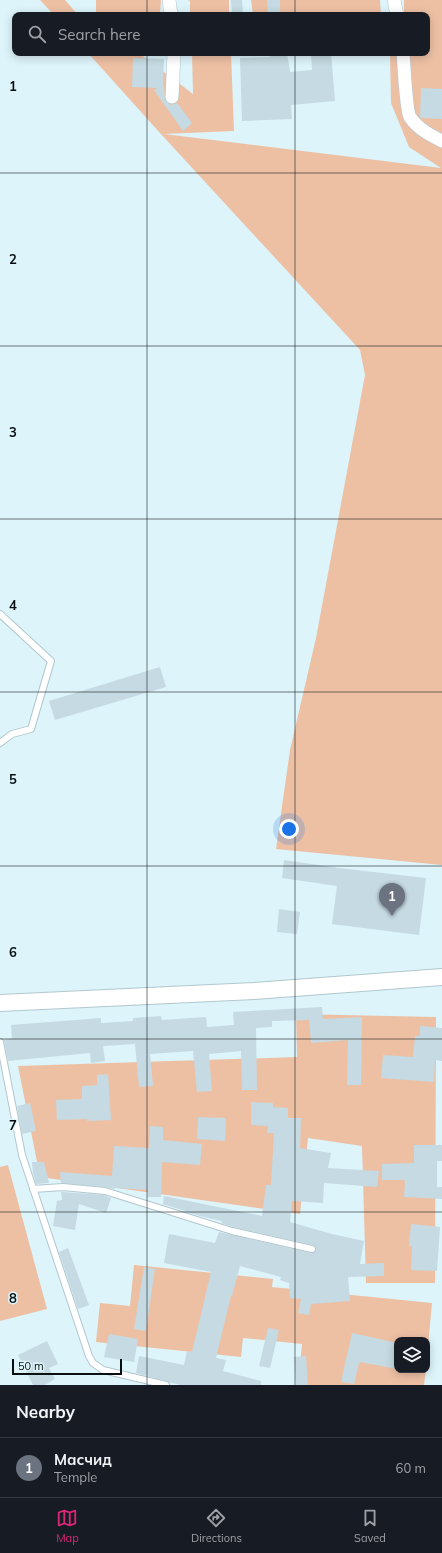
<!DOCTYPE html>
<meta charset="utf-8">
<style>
:root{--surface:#171b24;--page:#20242c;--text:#f1f3f6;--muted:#9ea1a6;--line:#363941;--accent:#db2777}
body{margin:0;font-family:Mulish,sans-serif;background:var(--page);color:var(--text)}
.controls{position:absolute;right:12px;bottom:12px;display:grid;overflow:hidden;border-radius:8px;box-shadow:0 2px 10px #0003}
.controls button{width:36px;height:36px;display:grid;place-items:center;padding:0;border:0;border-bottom:1px solid var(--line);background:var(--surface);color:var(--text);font:20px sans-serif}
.scale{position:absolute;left:12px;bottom:10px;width:110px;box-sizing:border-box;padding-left:4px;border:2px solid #070f11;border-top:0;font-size:11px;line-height:14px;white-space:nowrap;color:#070f11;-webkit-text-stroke:3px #ddf4fb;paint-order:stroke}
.you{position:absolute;left:289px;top:829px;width:14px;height:14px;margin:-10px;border:3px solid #fff;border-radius:50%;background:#1a73e8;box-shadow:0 0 0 6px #1a73e833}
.badge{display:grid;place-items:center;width:26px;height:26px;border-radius:50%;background:var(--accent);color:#fff;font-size:13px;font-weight:700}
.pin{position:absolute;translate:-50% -33px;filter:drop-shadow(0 1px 2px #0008)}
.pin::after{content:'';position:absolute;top:21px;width:14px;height:12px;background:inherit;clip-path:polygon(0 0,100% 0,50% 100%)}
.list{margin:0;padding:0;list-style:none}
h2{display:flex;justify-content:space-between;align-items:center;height:52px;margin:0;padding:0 16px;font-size:17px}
h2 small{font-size:13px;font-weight:400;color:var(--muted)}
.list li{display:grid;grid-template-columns:26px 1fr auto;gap:12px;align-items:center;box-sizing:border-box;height:60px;padding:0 16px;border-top:1px solid var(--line)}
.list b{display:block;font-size:15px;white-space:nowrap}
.list p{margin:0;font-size:13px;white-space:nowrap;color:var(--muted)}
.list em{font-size:13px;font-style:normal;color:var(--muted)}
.icon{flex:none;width:22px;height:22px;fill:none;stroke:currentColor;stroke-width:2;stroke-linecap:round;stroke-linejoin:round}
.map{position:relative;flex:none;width:442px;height:1385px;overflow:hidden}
.search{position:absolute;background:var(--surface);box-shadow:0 2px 10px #0003;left:12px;right:12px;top:12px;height:44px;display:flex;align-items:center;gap:10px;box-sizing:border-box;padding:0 14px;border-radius:8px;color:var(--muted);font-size:15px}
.sheet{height:112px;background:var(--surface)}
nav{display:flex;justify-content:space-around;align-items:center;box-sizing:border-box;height:56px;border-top:1px solid var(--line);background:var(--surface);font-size:11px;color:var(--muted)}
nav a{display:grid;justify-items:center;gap:2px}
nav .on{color:var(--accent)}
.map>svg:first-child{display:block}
.green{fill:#edc0a4}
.building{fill:#c5dae2}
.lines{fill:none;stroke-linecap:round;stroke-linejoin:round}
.service-casing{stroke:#b2c7ce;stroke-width:8}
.minor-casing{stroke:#b2c7ce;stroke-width:14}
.tertiary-casing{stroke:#b2c7ce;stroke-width:18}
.service{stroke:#fff;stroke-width:6}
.minor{stroke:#fff;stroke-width:13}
.tertiary{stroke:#fff;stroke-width:16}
.grid{fill:none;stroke:#070f11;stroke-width:1;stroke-opacity:0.55}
.grid-label{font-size:13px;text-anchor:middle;font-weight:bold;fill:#070f11;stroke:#ddf4fb;stroke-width:3;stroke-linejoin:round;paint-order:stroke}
</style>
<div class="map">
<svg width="442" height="1385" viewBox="0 0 442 1385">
<rect width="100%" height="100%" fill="#ddf4fb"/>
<path class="green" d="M40,0H65L78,15H54Z
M96,0H161L160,15H90L96,12Z
M188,0H229V15H190V1Z
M251,0H380L381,15H253Z
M404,0H442V865L276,849L290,750L316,638L365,375L360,350L160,133L88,53H139L193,94L192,53H231L234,131L164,134L441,168L409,147L391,103L390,53H427V15H404Z
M296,1014L436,1017L435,1283H366L362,1146L308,1138L300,1214L40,1177L18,1066L297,1057Z
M8,1165L47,1309L0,1321V1167Z
M134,1265L273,1279L272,1287L432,1303L427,1357V1340H397V1370H426L424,1385H298L302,1344L243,1338L241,1357L96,1342L100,1303L130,1306Z"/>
<path class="building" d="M231,0H242L243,15H232Z
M267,0H280V15H268Z
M269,53H287L290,72L312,70L311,53H331L335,101L291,105L292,119L242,121L240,58L270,57Z
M133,58L164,59L163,85L164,87L165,100L171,105L177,103L192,123L183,131L154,90L157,88L132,87Z
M421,88L442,89V119L421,118L420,116Z
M160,667L166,687L55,720L49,701Z
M284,860L339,868L426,878L419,935L332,924L337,886L282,878Z
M279,909L300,912L297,934L277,932Z
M322,1007L323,1019L362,1017L361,1085H347L348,1040L311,1043L309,1020L272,1021V1027L256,1028L257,1090H242L241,1051L209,1054L212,1091L197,1092L193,1051L150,1054L153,1086L139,1087L135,1044L103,1046L105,1061L91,1063L90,1053L8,1061L4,1040L12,1038L11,1025L101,1018V1023L133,1021V1018L161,1016L162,1020L206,1017L207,1027L234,1025L233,1012Z
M420,1026L442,1028V1061L435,1060L434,1082L381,1078L383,1055L413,1057L415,1036H420Z
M108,1074L111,1120L87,1121V1119L57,1120L56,1100L82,1099V1086L97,1085V1075Z
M251,1102L273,1103V1107L288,1108V1118H301L300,1148L331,1153L328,1168L379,1171L377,1187L324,1183L323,1203L292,1201L290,1222L332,1234L364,1241L360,1264L384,1263V1276L348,1277L350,1301L311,1304L309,1315L298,1313L301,1299L290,1298L289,1283L280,1280L281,1277L240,1266L232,1296H231L216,1358L226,1360L223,1371L261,1381V1385H180L136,1373L139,1356L184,1365L187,1351L192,1352L211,1272L164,1263L169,1234L215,1243L219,1232L311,1253H314L316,1250V1247L313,1245L233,1227L221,1223L222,1221L200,1216L163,1204L164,1196L262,1216L266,1185H271L274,1133H267L268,1126L251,1125Z
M30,1103L36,1131L22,1134L17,1106Z
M198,1117L226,1118L225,1141L197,1139Z
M150,1126L163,1127V1140L202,1144L200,1165L162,1162L161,1197H147L148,1190L115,1188L114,1189L105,1187L61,1183L60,1172L112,1176L114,1146L149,1148Z
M414,1145H442V1161H437V1187H442V1199L404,1197L405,1180H382V1164L414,1163Z
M32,1162H44L49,1183L36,1184L33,1173Z
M61,1192L104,1195L111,1198L106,1213L79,1204L75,1230L53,1226L57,1201L62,1200Z
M411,1224L440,1227L437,1271L411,1270L412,1246H409Z
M68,1248L89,1305L78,1309L59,1252Z
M144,1267L155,1269L146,1331L134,1329Z
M268,1328L279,1330L270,1368L259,1366Z
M352,1333L397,1343V1369L360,1362V1364L359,1363L354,1384L341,1382Z
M109,1334L138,1339L134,1362L104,1357Z
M47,1341L58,1364L49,1368L55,1379L45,1385H33L18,1355Z
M306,1356L308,1385H296L294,1357Z"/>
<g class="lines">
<defs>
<path id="service" d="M0,614L51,661L31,729L12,734L0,743
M0,1042L22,1155L89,1356L93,1363L103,1370L166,1385
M33,1189L63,1187L105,1191L232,1231L312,1249"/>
<path id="minor" d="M169,0L171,15
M394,0L397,15
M403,53C404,64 406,111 410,117C418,129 430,135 442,141
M172,97L174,53"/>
<path id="tertiary" d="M0,1003L254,991L442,977"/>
</defs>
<use href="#service" class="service-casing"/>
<use href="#minor" class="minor-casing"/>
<use href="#tertiary" class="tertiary-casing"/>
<use href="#service" class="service"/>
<use href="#minor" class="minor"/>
<use href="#tertiary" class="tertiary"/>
</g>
<path class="grid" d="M147,0V15M295,0V15M147,53V1385M295,53V1385M0,173H442M0,346H442M0,519H442M0,692H442M0,866H442M0,1039H442M0,1212H442"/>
<g class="grid-label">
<text x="13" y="91">1</text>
<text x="13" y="264">2</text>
<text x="13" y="437">3</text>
<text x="13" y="610">4</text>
<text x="13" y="784">5</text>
<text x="13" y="957">6</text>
<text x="13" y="1130">7</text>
<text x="13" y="1303">8</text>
</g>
</svg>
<div class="controls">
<button><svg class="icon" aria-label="layers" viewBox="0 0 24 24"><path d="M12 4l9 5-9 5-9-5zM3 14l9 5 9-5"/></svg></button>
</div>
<div class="scale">50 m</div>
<div class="you"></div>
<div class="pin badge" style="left:392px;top:916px;background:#6b7280">1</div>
<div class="search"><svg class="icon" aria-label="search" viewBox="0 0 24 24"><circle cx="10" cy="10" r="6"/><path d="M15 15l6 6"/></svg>Search here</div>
</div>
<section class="sheet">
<h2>Nearby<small></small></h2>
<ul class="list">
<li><span class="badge" style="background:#6b7280">1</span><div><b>Масчид</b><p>Temple</p></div><em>60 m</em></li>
</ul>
</section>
<nav>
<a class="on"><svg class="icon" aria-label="map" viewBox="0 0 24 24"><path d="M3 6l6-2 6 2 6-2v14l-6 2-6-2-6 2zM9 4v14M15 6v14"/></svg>Map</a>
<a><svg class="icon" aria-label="directions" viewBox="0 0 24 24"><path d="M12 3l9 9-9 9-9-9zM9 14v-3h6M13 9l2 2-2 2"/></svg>Directions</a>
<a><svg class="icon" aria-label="saved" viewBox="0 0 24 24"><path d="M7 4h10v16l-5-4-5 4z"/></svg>Saved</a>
</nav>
